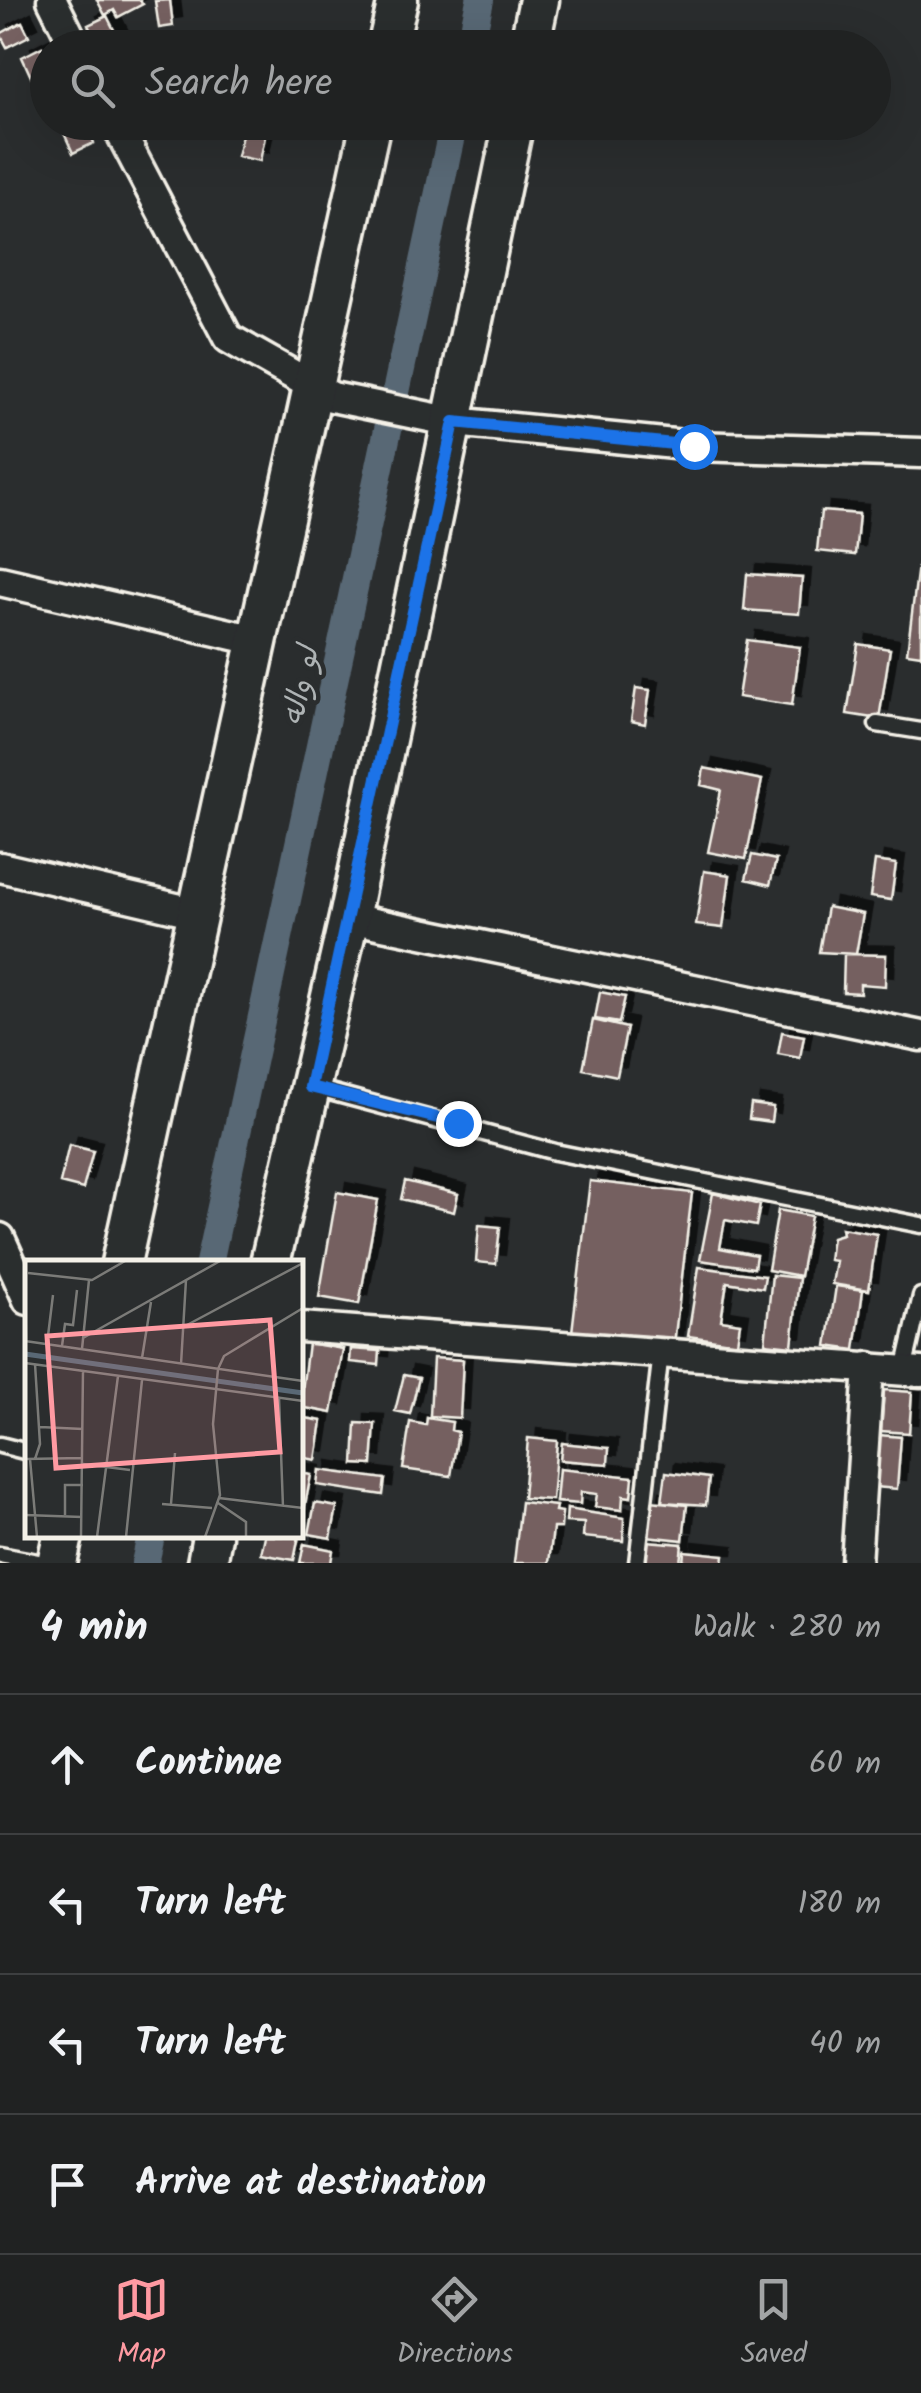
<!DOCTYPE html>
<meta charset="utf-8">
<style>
:root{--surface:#202222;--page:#282a2a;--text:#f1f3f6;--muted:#a2a4a5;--line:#3d3f40;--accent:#ff9aa2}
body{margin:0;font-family:Kalam,"Playpen Sans Arabic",sans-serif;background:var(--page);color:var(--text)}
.stop{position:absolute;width:30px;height:30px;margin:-22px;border:8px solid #1a73e8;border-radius:50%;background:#fff}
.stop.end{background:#1a73e8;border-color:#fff;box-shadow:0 2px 10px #0008}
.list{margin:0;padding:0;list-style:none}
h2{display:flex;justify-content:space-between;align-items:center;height:130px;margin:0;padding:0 40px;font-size:42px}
h2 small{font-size:32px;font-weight:400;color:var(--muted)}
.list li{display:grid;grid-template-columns:65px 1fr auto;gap:30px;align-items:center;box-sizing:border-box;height:140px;padding:0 40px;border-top:2px solid var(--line)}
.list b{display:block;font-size:38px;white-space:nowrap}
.list em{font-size:32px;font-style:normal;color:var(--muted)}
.icon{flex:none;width:55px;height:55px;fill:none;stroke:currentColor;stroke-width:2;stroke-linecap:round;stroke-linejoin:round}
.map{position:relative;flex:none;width:921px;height:1563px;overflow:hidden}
.search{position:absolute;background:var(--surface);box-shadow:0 10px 40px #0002;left:30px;right:30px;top:30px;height:110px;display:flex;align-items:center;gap:25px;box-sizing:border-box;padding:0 35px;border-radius:55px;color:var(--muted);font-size:38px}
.sheet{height:690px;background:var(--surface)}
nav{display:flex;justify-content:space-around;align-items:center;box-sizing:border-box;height:140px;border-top:2px solid var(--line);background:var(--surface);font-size:28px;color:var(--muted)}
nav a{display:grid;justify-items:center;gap:5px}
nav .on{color:var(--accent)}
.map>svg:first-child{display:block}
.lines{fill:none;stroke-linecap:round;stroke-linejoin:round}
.canal{stroke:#596875;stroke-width:28}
.building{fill:#746161;stroke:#f4f1e8;stroke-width:2.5;filter:url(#shadow)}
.lane-casing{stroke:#f4f1e8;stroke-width:21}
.street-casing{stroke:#f4f1e8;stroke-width:35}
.secondary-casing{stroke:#f4f1e8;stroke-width:45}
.lane{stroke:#2a2d2e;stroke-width:14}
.street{stroke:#2a2d2e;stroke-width:28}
.secondary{stroke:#2a2d2e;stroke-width:38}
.route{stroke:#1a73e8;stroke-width:12}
.labels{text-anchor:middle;stroke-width:9;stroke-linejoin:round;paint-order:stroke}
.water-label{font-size:30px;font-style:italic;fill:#aeb3b4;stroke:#2a2d2e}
.inset-river{fill:none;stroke:#596875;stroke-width:5}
.inset-road{fill:none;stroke:#7b7b78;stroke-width:2.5}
.view{fill:#ff9aa2;fill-opacity:0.15;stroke:#ff9aa2;stroke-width:5}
.inset-edge{fill:none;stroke:#f4f1e8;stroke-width:5}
</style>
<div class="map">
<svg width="921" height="1563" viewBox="0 0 921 1563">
<defs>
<filter id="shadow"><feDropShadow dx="9" dy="-9" stdDeviation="0" flood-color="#0009"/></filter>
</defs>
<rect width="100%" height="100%" fill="#2a2d2e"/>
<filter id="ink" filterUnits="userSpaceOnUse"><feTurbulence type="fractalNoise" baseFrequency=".01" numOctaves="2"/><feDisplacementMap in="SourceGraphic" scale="20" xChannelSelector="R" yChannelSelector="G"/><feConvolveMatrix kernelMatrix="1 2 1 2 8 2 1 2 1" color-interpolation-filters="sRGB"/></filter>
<g filter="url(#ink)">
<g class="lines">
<path class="canal" d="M470,48L480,0
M209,1263L454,122
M145,1563L151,1536"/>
</g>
<path class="building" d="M97,0H140L143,4L118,17L114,10L105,15Z
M170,0L173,26L159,28L155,1Z
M107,16L123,48H100L88,25Z
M22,22L29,36L7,47L0,34Z
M42,47L48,72L32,79L22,57Z
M85,122L94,143L73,153L63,131Z
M245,122H268L260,161L237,156Z
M821,511L859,514L855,555L817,551Z
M921,541V655L907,653Z
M747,574L802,578L799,614L744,610Z
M747,640L800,647L792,705L738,697Z
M858,644L890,649L879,719L847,714Z
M636,688L650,690L645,724L631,721Z
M704,768L762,780L746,859L708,852L721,790L701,785Z
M752,855L776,860L770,885L746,879Z
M875,861L896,864L891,900L870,897Z
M704,871L730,875L723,928L696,925Z
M827,907L863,914L856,954L819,952Z
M844,954L886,955L885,986L860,984V993L843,992Z
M600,992L625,997L619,1023L595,1019Z
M593,1020L627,1028L617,1076L583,1069Z
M782,1032L804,1036L800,1058L778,1054Z
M751,1104L773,1107L771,1122L749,1119Z
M69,1145L93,1151L83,1189L60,1183Z
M405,1181L458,1194L454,1212L401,1199Z
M590,1181L692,1193L674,1344L572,1332Z
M337,1192L378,1200L359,1304L319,1297Z
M713,1193L760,1205L756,1226L725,1220L720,1248L756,1255L754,1268L700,1260Z
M778,1210L811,1216L800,1276L768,1270Z
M479,1225L500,1227L496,1264L476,1262Z
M841,1228L877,1234L869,1290L832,1284L836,1261L829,1260L832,1237L842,1234Z
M699,1267L765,1276L763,1288L727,1282L721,1320L740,1323L737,1343L688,1336Z
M772,1275L799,1278L792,1346L765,1343Z
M836,1286L863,1290L855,1350L827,1346Z
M308,1343L343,1349L332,1413L300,1407Z
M351,1349L380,1351L379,1365L350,1362Z
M433,1358L463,1360L460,1418L430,1416Z
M404,1375L419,1378L410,1414L395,1411Z
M884,1390L912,1392L909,1433L881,1431Z
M300,1417L322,1421L316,1460L300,1457Z
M427,1418L452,1422L451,1430L458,1432L451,1476L403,1469L410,1422L426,1425Z
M356,1423L375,1424L372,1465L354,1464Z
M879,1435L901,1437L897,1489L875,1487Z
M528,1438L557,1441L552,1500L523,1498Z
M562,1443L609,1448L608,1464L560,1460Z
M559,1469L633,1477L631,1497L623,1496L622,1510L595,1507L597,1494L581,1492L580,1504L556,1502Z
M319,1470L385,1479L383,1495L317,1485Z
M666,1472L709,1478L706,1505L662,1502Z
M300,1473L311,1475L300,1530Z
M651,1501L687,1505L683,1540L646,1536Z
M521,1502L556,1506L555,1511L562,1512L561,1528H553L549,1563H514Z
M315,1503L337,1507L331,1538L309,1534Z
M567,1509L624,1518L623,1541L583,1537L584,1523L566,1522Z
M265,1536H299L294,1560L261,1554Z
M646,1541L682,1544L680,1563H644Z
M304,1544L333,1550L331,1563H300Z
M684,1551L724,1555L723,1563H683Z"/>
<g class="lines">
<defs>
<path id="lane" d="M877,724L921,731
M311,1087L555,1152L921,1225
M904,1370L921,1296
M0,1445L28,1452
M0,1555L43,1563
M637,1563L661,1352"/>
<path id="street" d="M52,0L76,48
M115,122L228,338L332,397L454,422L694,446L921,453
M0,581L260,641
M0,867L197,913
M349,918L921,1036
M0,1238L28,1300
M300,1327L921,1372
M856,1563L869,1367"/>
<path id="secondary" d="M387,48L398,0
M529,48L539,0
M121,1263L371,122
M270,1263L349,918L514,122
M57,1563L63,1536
M207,1563L212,1536"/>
</defs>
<use href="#lane" class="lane-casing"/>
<use href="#street" class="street-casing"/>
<use href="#secondary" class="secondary-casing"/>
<use href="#lane" class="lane"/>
<use href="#street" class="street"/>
<use href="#secondary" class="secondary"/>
</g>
</g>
<g class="lines" filter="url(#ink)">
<path class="route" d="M458,1123L310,1087L454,422L694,446"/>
</g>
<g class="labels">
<g class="water-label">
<text transform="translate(300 686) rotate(-78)" y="10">لو واله</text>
</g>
</g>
<g transform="translate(25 1260)">
<rect width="278" height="278" fill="#2a2d2e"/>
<path class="inset-river" d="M0,94L278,133"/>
<path class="inset-road" d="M0,1L1,81M3,13L67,20L100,1M162,65L278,3M58,78L195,1M0,81L278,121M22,84L28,35M37,86L40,64L48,65L52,30M57,89L64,20M117,98L126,42M0,103L278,141M156,104L161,20M254,138L258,247M15,167L58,169M0,199L58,198M5,199L12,277M10,199L15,184L10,104M58,204L105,210M194,238L278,248M193,243L221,262V277M137,244L187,248M146,244L150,193M0,255L57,257M40,255V225H58M56,277L58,110M72,277L93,116M101,277L117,120M180,277L195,235L188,164L193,109L199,96L278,48"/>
<path class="view" d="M245,60L255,192L31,208L22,76Z"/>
<rect width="278" height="278" class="inset-edge"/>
</g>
</svg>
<div class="stop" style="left:694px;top:446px"></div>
<div class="stop end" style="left:458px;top:1123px"></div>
<div class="search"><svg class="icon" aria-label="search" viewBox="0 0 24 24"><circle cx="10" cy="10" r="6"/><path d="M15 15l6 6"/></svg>Search here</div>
</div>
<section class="sheet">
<h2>4 min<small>Walk · 280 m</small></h2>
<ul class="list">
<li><svg class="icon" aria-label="ahead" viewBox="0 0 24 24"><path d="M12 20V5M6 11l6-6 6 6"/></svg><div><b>Continue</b></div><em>60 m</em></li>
<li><svg class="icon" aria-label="left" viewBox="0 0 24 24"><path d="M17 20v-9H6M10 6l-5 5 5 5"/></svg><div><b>Turn left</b></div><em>180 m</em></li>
<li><svg class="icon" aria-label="left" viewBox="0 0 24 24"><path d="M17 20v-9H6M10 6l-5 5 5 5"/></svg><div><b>Turn left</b></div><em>40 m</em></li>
<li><svg class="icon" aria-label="arrive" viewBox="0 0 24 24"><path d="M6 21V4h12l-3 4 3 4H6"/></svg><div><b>Arrive at destination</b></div></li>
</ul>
</section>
<nav>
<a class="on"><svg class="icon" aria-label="map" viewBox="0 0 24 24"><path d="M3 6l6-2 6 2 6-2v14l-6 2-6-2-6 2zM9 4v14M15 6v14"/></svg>Map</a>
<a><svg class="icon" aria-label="directions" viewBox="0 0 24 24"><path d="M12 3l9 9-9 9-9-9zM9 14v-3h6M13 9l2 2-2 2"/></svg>Directions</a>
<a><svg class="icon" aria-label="saved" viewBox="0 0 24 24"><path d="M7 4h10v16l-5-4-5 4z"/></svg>Saved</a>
</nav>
